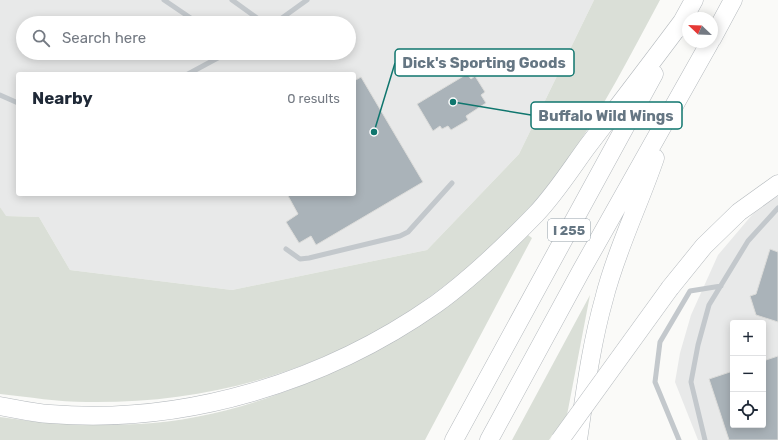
<!DOCTYPE html>
<meta charset="utf-8">
<style>
:root{--surface:#fff;--page:#f2f2f3;--text:#1f2937;--muted:#747a83;--line:#e0e1e3}
body{margin:0;font-family:Rubik,sans-serif;background:var(--page);color:var(--text)}
.controls{position:absolute;right:12px;bottom:12px;display:grid;overflow:hidden;border-radius:4px;box-shadow:0 2px 10px #0003}
.controls button{width:36px;height:36px;display:grid;place-items:center;padding:0;border:0;border-bottom:1px solid var(--line);background:var(--surface);color:var(--text);font:20px sans-serif}
.compass{position:absolute;left:682px;top:12px;width:36px;height:36px;border-radius:50%;background:var(--surface);box-shadow:0 2px 10px #0003;rotate:293deg}
.list{margin:0;padding:0;list-style:none}
h2{display:flex;justify-content:space-between;align-items:center;height:52px;margin:0;padding:0 16px;font-size:17px}
h2 small{font-size:13px;font-weight:400;color:var(--muted)}
.icon{flex:none;width:22px;height:22px;fill:none;stroke:currentColor;stroke-width:2;stroke-linecap:round;stroke-linejoin:round}
.map{position:relative;flex:none;width:778px;height:440px;overflow:hidden}
.search{position:absolute;background:var(--surface);box-shadow:0 2px 10px #0003;left:16px;top:16px;width:340px;height:44px;display:flex;align-items:center;gap:10px;box-sizing:border-box;padding:0 14px;border-radius:22px;color:var(--muted);font-size:15px}
.panel{position:absolute;background:var(--surface);box-shadow:0 2px 10px #0003;left:16px;top:72px;width:340px;height:124px;border-radius:4px}
.map>svg:first-child{display:block}
.built{fill:#e8e9e9;fill-rule:evenodd}
.green{fill:#dadfd7}
.building{fill:#aab3b9;stroke:#dcdcda}
.lines{fill:none;stroke-linecap:round;stroke-linejoin:round}
.highway-casing{stroke:#b4b9bd;stroke-width:19}
.lane{stroke:#c3c8cc;stroke-width:5}
.highway{stroke:#fff;stroke-width:18}
.highway-bridge-casing{stroke:#b4b9bd;stroke-width:19;stroke-linecap:butt}
.highway-bridge{stroke:#fff;stroke-width:18}
.labels{text-anchor:middle;stroke-width:4;stroke-linejoin:round;paint-order:stroke}
.shield{fill:#fff;stroke:#939fa8;stroke-width:1}
.shield-label{font-size:13px;font-weight:bold;fill:#657683}
.leader{fill:none;stroke:#0f766e;stroke-width:1.5}
.callout-dot{fill:#0f766e;stroke:#fff;stroke-width:1.5}
.callout{fill:#fff;stroke:#0f766e;stroke-width:1.5}
.callout-label{font-size:15px;text-anchor:middle;font-weight:bold;fill:#657683}
</style>
<div class="map">
<svg width="778" height="440" viewBox="0 0 778 440">
<rect width="100%" height="100%" fill="#fafaf8"/>
<path class="built" d="M0,0H594L519,154L427,250L232,290L70,270L39,217L5,216L0,207ZM23,23H349V53H23ZM18,74H354V194H18Z
M778,196V440H698L675,382L680,353L691,315L718,255L757,209ZM733,323H763V425H733Z"/>
<path class="green" d="M594,0H660C631,54 603,109 568,159C543,196 511,228 478,258C368,356 235,404 87,402C58,402 29,397 0,394V207L6,216L39,217L70,270L232,290L427,250L519,154Z
M528,235L532,238L425,440H0V417C46,424 92,426 139,424C238,419 349,372 431,318C467,294 497,264 528,235Z
M590,295L567,415L549,440H512Z"/>
<path class="building" d="M467,74L471,79L475,76L485,92L481,95L486,103L466,116L468,120L451,130L448,126L442,129L440,126L433,131L417,104Z
M361,77L423,182L316,245L311,236L299,243L286,222L298,214L287,194H354V81Z
M770,249L778,252V322L756,315L750,296L756,294Z
M778,356V440H729L709,379L733,371V425H763V361Z"/>
<g class="lines">
<defs>
<path id="highway" d="M678,29L694,0
M712,39L733,0
M670,288L704,246L739,212L778,184
M0,406C17,409 33,413 50,414C185,425 325,382 436,304C472,278 505,246 536,214C555,194 571,169 587,147C619,105 652,62 684,19
M454,440L654,74
M489,440L581,271L710,42
M578,440C585,393 591,345 604,299C616,251 639,205 655,158"/>
</defs>
<use href="#highway" class="highway-casing"/>
<path class="lane" d="M164,0L198,23
M232,0L264,23
M275,23L307,0
M188,74L227,53
M0,95L18,103
M286,249L300,259L309,258L400,236L408,232L452,183
M679,440L655,382L660,342L690,291L721,286
M705,440L691,382L698,345L709,305L748,241L778,208"/>
<use href="#highway" class="highway"/>
<defs>
<path id="highway-bridge" d="M560,440L670,288"/>
</defs>
<use href="#highway-bridge" class="highway-bridge-casing"/>
<use href="#highway-bridge" class="highway-bridge"/>
</g>
<g class="labels">
<rect class="shield" x="548" y="219" width="42" height="22" rx="3"/>
<g class="shield-label">
<text x="569" y="235">I 255</text>
</g>
</g>
<path class="leader" d="M374 132L395 63M453 102L531 115"/>
<g class="callout-dot">
<circle cx="374" cy="132" r="4"/>
<circle cx="453" cy="102" r="4"/>
</g>
<g class="callout">
<rect x="395" y="49" width="179" height="27" rx="4"/>
<rect x="531" y="102" width="151" height="27" rx="4"/>
</g>
<g class="callout-label">
<text x="484" y="68">Dick's Sporting Goods</text>
<text x="606" y="121">Buffalo Wild Wings</text>
</g>
</svg>
<div class="controls">
<button>+</button>
<button>−</button>
<button><svg class="icon" aria-label="locate" viewBox="0 0 24 24"><circle cx="12" cy="12" r="6"/><path d="M12 2v4M12 18v4M2 12h4M18 12h4"/></svg></button>
</div>
<svg class="compass" viewBox="-18 -18 36 36"><path d="M0-13l5 13h-10z" fill="#e53935"/><path d="M0 13l5-13h-10z" fill="#747a83"/></svg>
<div class="search"><svg class="icon" aria-label="search" viewBox="0 0 24 24"><circle cx="10" cy="10" r="6"/><path d="M15 15l6 6"/></svg>Search here</div>
<section class="panel">
<h2>Nearby<small>0 results</small></h2>
<ul class="list">
</ul>
</section>
</div>
